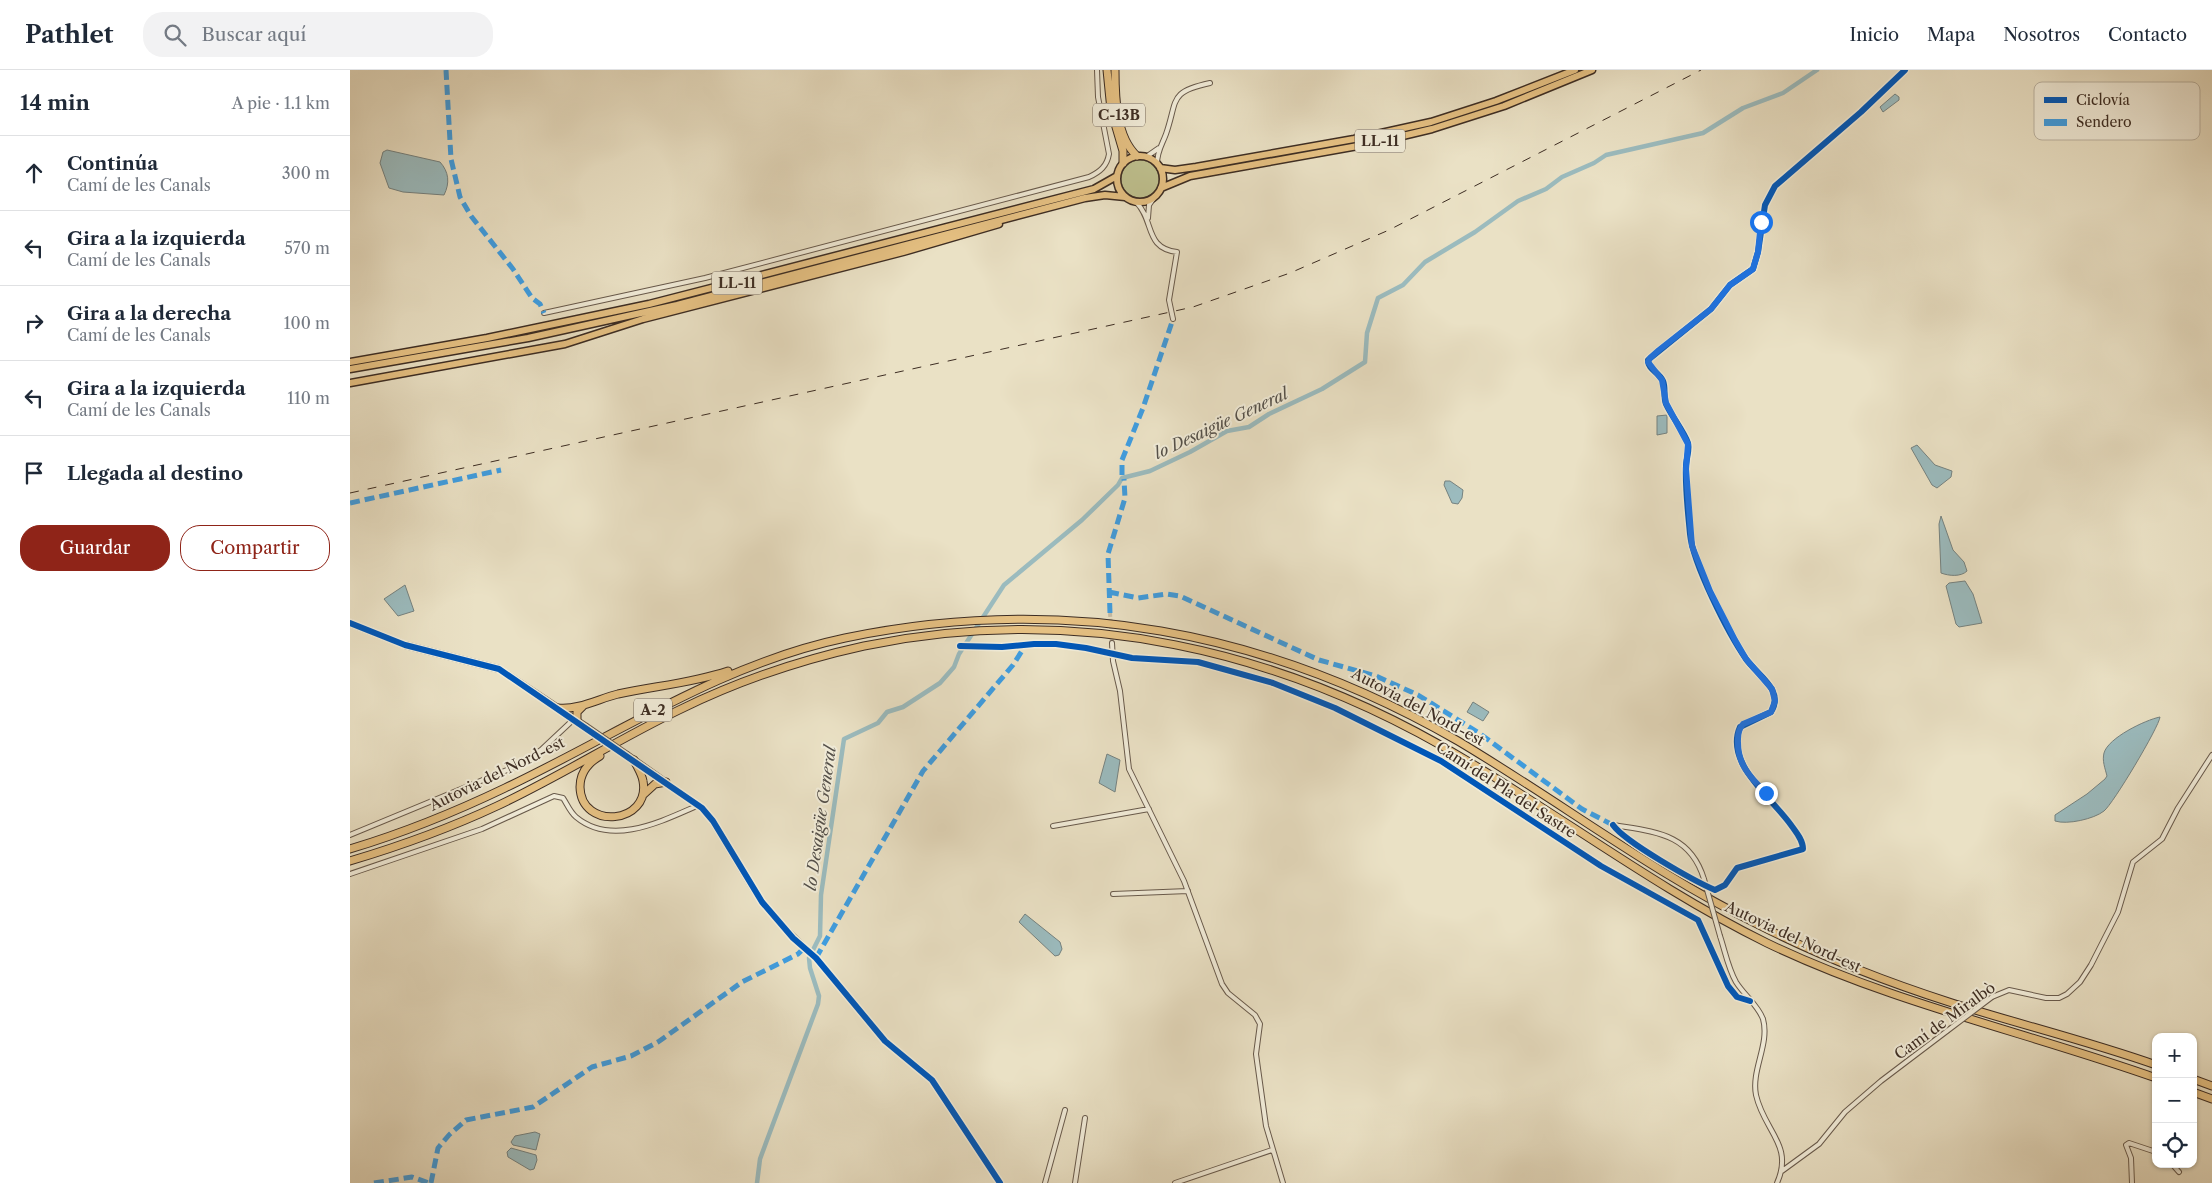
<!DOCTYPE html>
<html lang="es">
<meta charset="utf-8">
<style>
:root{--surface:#fff;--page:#f2f2f3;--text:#1f2937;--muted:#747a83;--line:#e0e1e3;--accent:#8f2418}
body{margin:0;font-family:"Libre Caslon Text",serif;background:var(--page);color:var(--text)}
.controls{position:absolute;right:15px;bottom:15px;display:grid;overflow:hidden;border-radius:10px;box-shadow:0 1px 4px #0004}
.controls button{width:45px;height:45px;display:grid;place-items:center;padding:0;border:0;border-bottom:1px solid var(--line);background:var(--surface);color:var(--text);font:25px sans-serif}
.stop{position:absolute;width:15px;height:15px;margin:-11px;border:4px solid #1a73e8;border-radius:50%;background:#fff}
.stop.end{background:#1a73e8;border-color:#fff;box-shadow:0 1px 5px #0008}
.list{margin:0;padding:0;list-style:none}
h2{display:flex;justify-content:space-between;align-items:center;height:65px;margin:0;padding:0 20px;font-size:21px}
h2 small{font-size:16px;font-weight:400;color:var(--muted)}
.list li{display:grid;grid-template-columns:32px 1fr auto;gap:15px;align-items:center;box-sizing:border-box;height:75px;padding:0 20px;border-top:1px solid var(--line)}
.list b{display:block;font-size:19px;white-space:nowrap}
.list p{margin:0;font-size:16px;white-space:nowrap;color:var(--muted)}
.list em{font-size:16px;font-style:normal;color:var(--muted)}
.actions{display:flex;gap:10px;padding:15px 20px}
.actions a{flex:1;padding:11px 0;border:1px solid var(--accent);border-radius:20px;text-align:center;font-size:18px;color:var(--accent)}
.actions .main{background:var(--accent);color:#fff}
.icon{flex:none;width:28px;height:28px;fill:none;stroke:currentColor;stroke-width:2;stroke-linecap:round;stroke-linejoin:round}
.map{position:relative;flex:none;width:1862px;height:1113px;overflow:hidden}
header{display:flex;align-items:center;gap:30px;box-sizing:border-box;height:70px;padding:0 25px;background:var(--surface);border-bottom:1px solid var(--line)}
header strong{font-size:24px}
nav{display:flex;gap:28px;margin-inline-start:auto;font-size:18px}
.search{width:350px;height:45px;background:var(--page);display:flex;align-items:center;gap:12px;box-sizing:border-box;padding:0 18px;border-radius:20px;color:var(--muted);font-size:19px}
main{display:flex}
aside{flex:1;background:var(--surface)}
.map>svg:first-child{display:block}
.green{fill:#bfc18f;stroke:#7e7759}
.water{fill:#9bbbbe;stroke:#758280}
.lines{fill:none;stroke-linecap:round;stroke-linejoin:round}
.canal{stroke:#9bbbbe;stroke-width:4.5}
.minor-tunnel{stroke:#c7bda5;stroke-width:4;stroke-dasharray:4 2;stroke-linecap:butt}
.minor-casing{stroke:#685a4c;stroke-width:6}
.tertiary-casing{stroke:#685a4c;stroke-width:8}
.trunk-casing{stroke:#3d2d23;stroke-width:9}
.motorway-casing{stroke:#3d2d23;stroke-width:9}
.minor{stroke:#f1ecd9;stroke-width:4}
.tertiary{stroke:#f1ecd9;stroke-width:5}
.trunk{stroke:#e5c082;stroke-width:6}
.motorway{stroke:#e5c082;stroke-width:7}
.rail{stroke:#3d2d23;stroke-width:1;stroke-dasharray:9 9;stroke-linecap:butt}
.minor-bridge-casing{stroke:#685a4c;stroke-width:6;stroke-linecap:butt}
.tertiary-bridge-casing{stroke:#685a4c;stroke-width:8;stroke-linecap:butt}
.minor-bridge{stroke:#f1ecd9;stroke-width:4}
.tertiary-bridge{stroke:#f1ecd9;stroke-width:5}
.quiet{stroke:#3f9de0;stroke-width:5;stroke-dasharray:10 5;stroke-linecap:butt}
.cycleway-casing{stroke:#f1ecd9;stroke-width:9}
.cycleway{stroke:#0057b8;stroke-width:6}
.route{stroke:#1a73e8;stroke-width:6}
.labels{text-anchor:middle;stroke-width:4;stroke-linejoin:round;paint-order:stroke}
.shield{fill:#f1ecd9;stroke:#73665a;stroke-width:1}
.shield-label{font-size:14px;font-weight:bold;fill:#3d2d23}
.street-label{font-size:15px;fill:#3d2d23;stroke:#f1ecd9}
.water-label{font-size:16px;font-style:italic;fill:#54504a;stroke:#f1ecd9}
.key{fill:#f1ecd9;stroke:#bbb3a2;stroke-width:1}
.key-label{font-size:14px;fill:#3d2d23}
</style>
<header>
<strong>Pathlet</strong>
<div class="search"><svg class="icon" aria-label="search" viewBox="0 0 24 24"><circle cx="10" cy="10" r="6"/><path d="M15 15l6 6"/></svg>Buscar aquí</div>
<nav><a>Inicio</a><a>Mapa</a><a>Nosotros</a><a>Contacto</a></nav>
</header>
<main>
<aside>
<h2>14 min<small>A pie · 1.1 km</small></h2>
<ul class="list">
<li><svg class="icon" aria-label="ahead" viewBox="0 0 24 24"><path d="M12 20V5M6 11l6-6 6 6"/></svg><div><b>Continúa</b><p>Camí de les Canals</p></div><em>300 m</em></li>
<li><svg class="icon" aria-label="left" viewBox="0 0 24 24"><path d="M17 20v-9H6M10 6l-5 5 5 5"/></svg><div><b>Gira a la izquierda</b><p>Camí de les Canals</p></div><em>570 m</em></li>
<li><svg class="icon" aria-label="right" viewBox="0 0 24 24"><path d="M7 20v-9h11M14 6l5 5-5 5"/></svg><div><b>Gira a la derecha</b><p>Camí de les Canals</p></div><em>100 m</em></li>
<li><svg class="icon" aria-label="left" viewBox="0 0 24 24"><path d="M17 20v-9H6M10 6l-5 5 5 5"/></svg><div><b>Gira a la izquierda</b><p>Camí de les Canals</p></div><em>110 m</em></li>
<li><svg class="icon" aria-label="arrive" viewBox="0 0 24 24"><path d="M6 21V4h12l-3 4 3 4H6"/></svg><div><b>Llegada al destino</b></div></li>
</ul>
<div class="actions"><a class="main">Guardar</a><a>Compartir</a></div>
</aside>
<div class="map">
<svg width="1862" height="1113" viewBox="0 0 1862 1113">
<rect width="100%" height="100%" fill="#eae1c5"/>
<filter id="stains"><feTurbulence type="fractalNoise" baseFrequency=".004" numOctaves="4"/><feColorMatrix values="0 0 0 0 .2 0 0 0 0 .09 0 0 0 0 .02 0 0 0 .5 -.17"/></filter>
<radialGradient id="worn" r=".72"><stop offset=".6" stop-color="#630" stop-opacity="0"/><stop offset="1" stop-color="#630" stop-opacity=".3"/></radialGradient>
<path class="green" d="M771 109a19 19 0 1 1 38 0a19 19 0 1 1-38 0Z"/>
<path class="water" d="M1545,24L1549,27V30L1533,42L1530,37Z
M37,80L90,92C99,102 100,113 94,125L53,122L39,118L30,93L33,82Z
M1317,345V363L1307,365V346Z
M1567,375L1585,395L1602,401L1601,407L1587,418L1582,415L1561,378Z
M1095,411H1100L1113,420L1112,428L1108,434L1102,433L1094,415Z
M1591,446L1603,480L1614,492L1617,501C1611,507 1599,506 1591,503L1589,454Z
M1615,511L1623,524L1632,553L1609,557L1606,554L1596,516L1599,513Z
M55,515L64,541L48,546L34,529Z
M1123,632L1139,642L1133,651L1117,642Z
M1810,647C1809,657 1763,734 1754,741C1744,749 1717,755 1705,751V745L1737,724L1755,709L1757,706C1755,698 1752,691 1754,683C1758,668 1795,650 1810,647Z
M757,684L770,690L765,722L749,713Z
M675,844L710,872L712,879L709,885L705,886L669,852Z
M185,1062L190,1064L186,1080L163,1075L161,1072L165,1066Z
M161,1078L186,1085L187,1090L184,1099L180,1100L158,1087L157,1082Z"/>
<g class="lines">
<path class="canal" d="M407,1113L410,1089L420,1062L468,934L469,926L460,898L459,888L470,866L471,825L494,669L528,653L537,642L553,637L590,613L604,597L609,584L654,515L732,450L768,415L772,408L800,401L840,382L877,361L899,357L919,344L972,319L1015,292L1017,263L1028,228L1053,215L1075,192L1125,162L1168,131L1196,119L1212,107L1244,93L1256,85L1353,63L1393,38L1433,23L1467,0"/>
<path class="minor-tunnel" d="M760,543L762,573"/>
<defs>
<path id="minor" d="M796,87L809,78
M807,94C807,81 812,75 816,64C828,30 818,22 860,13
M786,132C805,151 794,178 827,182L819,230L823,249
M798,148L799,135L806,125
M194,243L355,208L739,107C750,102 757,96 759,84L748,27L747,0
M762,573L763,591L770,621L779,699L834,811L872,914L878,923L905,945L910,954L906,984L916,1056L933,1113
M610,576L652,577L684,574H706L736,578L782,588L848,592L923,613L985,638L1091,691L1251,796L1348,850L1378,916L1387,927L1400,931
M316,712L357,743L404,821L429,852L466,888L535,971L572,1000L585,1014L650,1113
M1263,755C1275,772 1344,811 1365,820L1375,815L1387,798L1453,779C1453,770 1446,762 1441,755C1422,728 1374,693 1390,657L1421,642C1435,620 1407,605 1396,589C1378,563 1343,494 1340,464C1338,442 1335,418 1336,396C1336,389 1340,380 1338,373C1333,360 1322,347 1316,334C1313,326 1316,318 1313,311C1309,302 1298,300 1298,290L1361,239L1380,215L1403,199L1408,182L1415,135L1425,116L1511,42L1555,0
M1263,755C1305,762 1340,763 1354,809
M703,756L799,739
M0,765L169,695L191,680L224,649
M0,804L132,759L204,726L213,728C217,734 220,742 226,747C262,777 312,751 349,735
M763,824L838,821
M1370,866C1375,881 1378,898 1386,912C1394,925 1408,935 1413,949C1420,974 1401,1000 1406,1025C1414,1061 1444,1075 1427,1113
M1642,927L1659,920L1696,928H1709L1717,924L1730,912L1741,895L1768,842L1783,792L1812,769L1828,738L1862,685
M1822,1094L1829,1102
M1432,1101L1469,1074L1495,1042L1531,1011L1597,961
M695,1113L715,1040
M725,1113L735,1048
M825,1113L922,1080
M1782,1113L1781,1088L1776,1075L1779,1073L1806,1082"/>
<path id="tertiary" d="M0,553L55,575L149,599L235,656
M277,685L315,712"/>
<path id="trunk" d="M767 109a23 23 0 1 1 46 0a23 23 0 1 1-46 0Z
M810,98L825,100L846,97L1004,69L1081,52L1146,31L1225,0
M811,118L840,106L1019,74L1082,59L1154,36L1242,0
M0,292L137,268L299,234L744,119L767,106
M0,299L178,268L327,235L735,128L755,125L775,127
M0,313L215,274L293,249L553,182L649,154"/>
<path id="motorway" d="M757,0L761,40L773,81V93
M765,0C765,27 766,67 787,86
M208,638C229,640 248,629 268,624C305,616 342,613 378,601
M227,651V642L233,636
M250,686C238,693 230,703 230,717C231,761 301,754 293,711C292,704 287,697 284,690
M293,725L305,714L316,712
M0,779C53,763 105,742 155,718C267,665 371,594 495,568C713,523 915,560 1108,671C1209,731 1303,803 1409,855C1470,886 1534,911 1599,932C1668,954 1738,971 1806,995
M0,791C50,776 100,758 147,736C209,707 267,670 329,640C388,611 450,590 514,576C726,532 932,579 1116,690C1217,750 1311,821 1417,873C1542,933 1676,962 1806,1008
M1843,1009L1862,1016
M1843,1022L1862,1029"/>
</defs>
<use href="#minor" class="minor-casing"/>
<use href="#tertiary" class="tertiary-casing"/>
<use href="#trunk" class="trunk-casing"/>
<use href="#motorway" class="motorway-casing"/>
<use href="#minor" class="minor"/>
<use href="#tertiary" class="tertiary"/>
<use href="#trunk" class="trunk"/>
<use href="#motorway" class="motorway"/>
<path class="rail" d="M0,423L843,237L940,203L1039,160L1351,0"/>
<defs>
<path id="minor-bridge" d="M1354,809L1370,866
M1597,961L1642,927"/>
<path id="tertiary-bridge" d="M235,656L277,685"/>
</defs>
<use href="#minor-bridge" class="minor-bridge-casing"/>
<use href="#tertiary-bridge" class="tertiary-bridge-casing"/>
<use href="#minor-bridge" class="minor-bridge"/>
<use href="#tertiary-bridge" class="tertiary-bridge"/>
<path class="quiet" d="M96,0L101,89L110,127L121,146L163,199L182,228L190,234L194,243
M772,405V390L793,338L823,249
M0,433L151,400
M759,522L788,528L817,524L830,526L969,590L1026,606L1068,625L1129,663L1232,739L1263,755
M760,543L758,484L775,428L774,409
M466,888L573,701L663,595L675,576
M24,1113L62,1107L79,1113
M81,1113L88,1078L99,1065L116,1050L183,1037L242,997L281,986L308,972L392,912L448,884L454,878"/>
<defs>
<path id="cycleway" d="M0,553L55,575L149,599L352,738L363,751L412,832L443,868L466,888L535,971L582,1010L650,1113
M610,576L652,577L684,574H706L736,578L782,588L848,592L923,613L985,638L1091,691L1251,796L1348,850L1378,916L1387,927L1400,931
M1263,755C1275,772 1344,811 1365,820L1375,815L1387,798L1453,779C1453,770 1446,762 1441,755C1422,728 1374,693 1390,657L1421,642C1435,620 1407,605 1396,589C1378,563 1343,494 1340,464C1338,442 1335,418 1336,396C1336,389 1340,380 1338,373C1333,360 1322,347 1316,334C1313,326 1316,318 1313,311C1309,302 1298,300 1298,290L1361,239L1380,215L1403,199L1408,182L1415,135L1425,116L1511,42L1555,0"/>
</defs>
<use href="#cycleway" class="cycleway-casing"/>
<use href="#cycleway" class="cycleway"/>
</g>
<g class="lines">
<path class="route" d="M1411,152L1408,182L1403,199L1380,215L1361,239L1309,280L1300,288L1298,292L1312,310L1316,333L1338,374L1336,399L1342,476L1360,521L1385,570L1396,589L1422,619L1425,631L1421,642L1393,654C1389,659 1388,663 1388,669C1387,694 1399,706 1416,723"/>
</g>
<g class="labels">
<g class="shield">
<rect x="743" y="33.5" width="52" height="23" rx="4"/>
<rect x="1005" y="59.5" width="50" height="23" rx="4"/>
<rect x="362" y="201.5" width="50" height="23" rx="4"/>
<rect x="284" y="628.5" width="38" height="23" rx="4"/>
</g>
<g class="shield-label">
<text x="769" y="50">C-13B</text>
<text x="1030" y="76">LL-11</text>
<text x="387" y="218">LL-11</text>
<text x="303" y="645">A-2</text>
</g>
<g class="street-label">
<text transform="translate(1068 637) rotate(28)" y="5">Autovia del Nord-est</text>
<text transform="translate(147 704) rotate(-26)" y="5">Autovia del Nord-est</text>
<text transform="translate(1156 720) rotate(33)" y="5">Camí del Pla del Sastre</text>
<text transform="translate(1443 867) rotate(25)" y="5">Autovia del Nord-est</text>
<text transform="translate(1595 951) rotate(-36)" y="5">Camí de Miralbò</text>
</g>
<g class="water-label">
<text transform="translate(871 353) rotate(-25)" y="6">lo Desaigüe General</text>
<text transform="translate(470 748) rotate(-82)" y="6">lo Desaigüe General</text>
</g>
</g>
<rect x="1684" y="12" width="166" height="58" rx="8" class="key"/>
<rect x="1694" y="27" width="23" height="6" fill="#0057b8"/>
<rect x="1694" y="49" width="23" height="7" fill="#3f9de0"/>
<g class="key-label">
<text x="1726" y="35">Ciclovía</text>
<text x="1726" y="57">Sendero</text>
</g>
<rect width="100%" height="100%" filter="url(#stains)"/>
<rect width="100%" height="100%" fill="url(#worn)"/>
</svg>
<div class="controls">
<button>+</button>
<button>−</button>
<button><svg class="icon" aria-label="locate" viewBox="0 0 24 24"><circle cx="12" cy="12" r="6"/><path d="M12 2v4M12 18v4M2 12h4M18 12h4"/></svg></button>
</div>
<div class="stop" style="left:1411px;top:152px"></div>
<div class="stop end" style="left:1416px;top:723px"></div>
</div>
</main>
